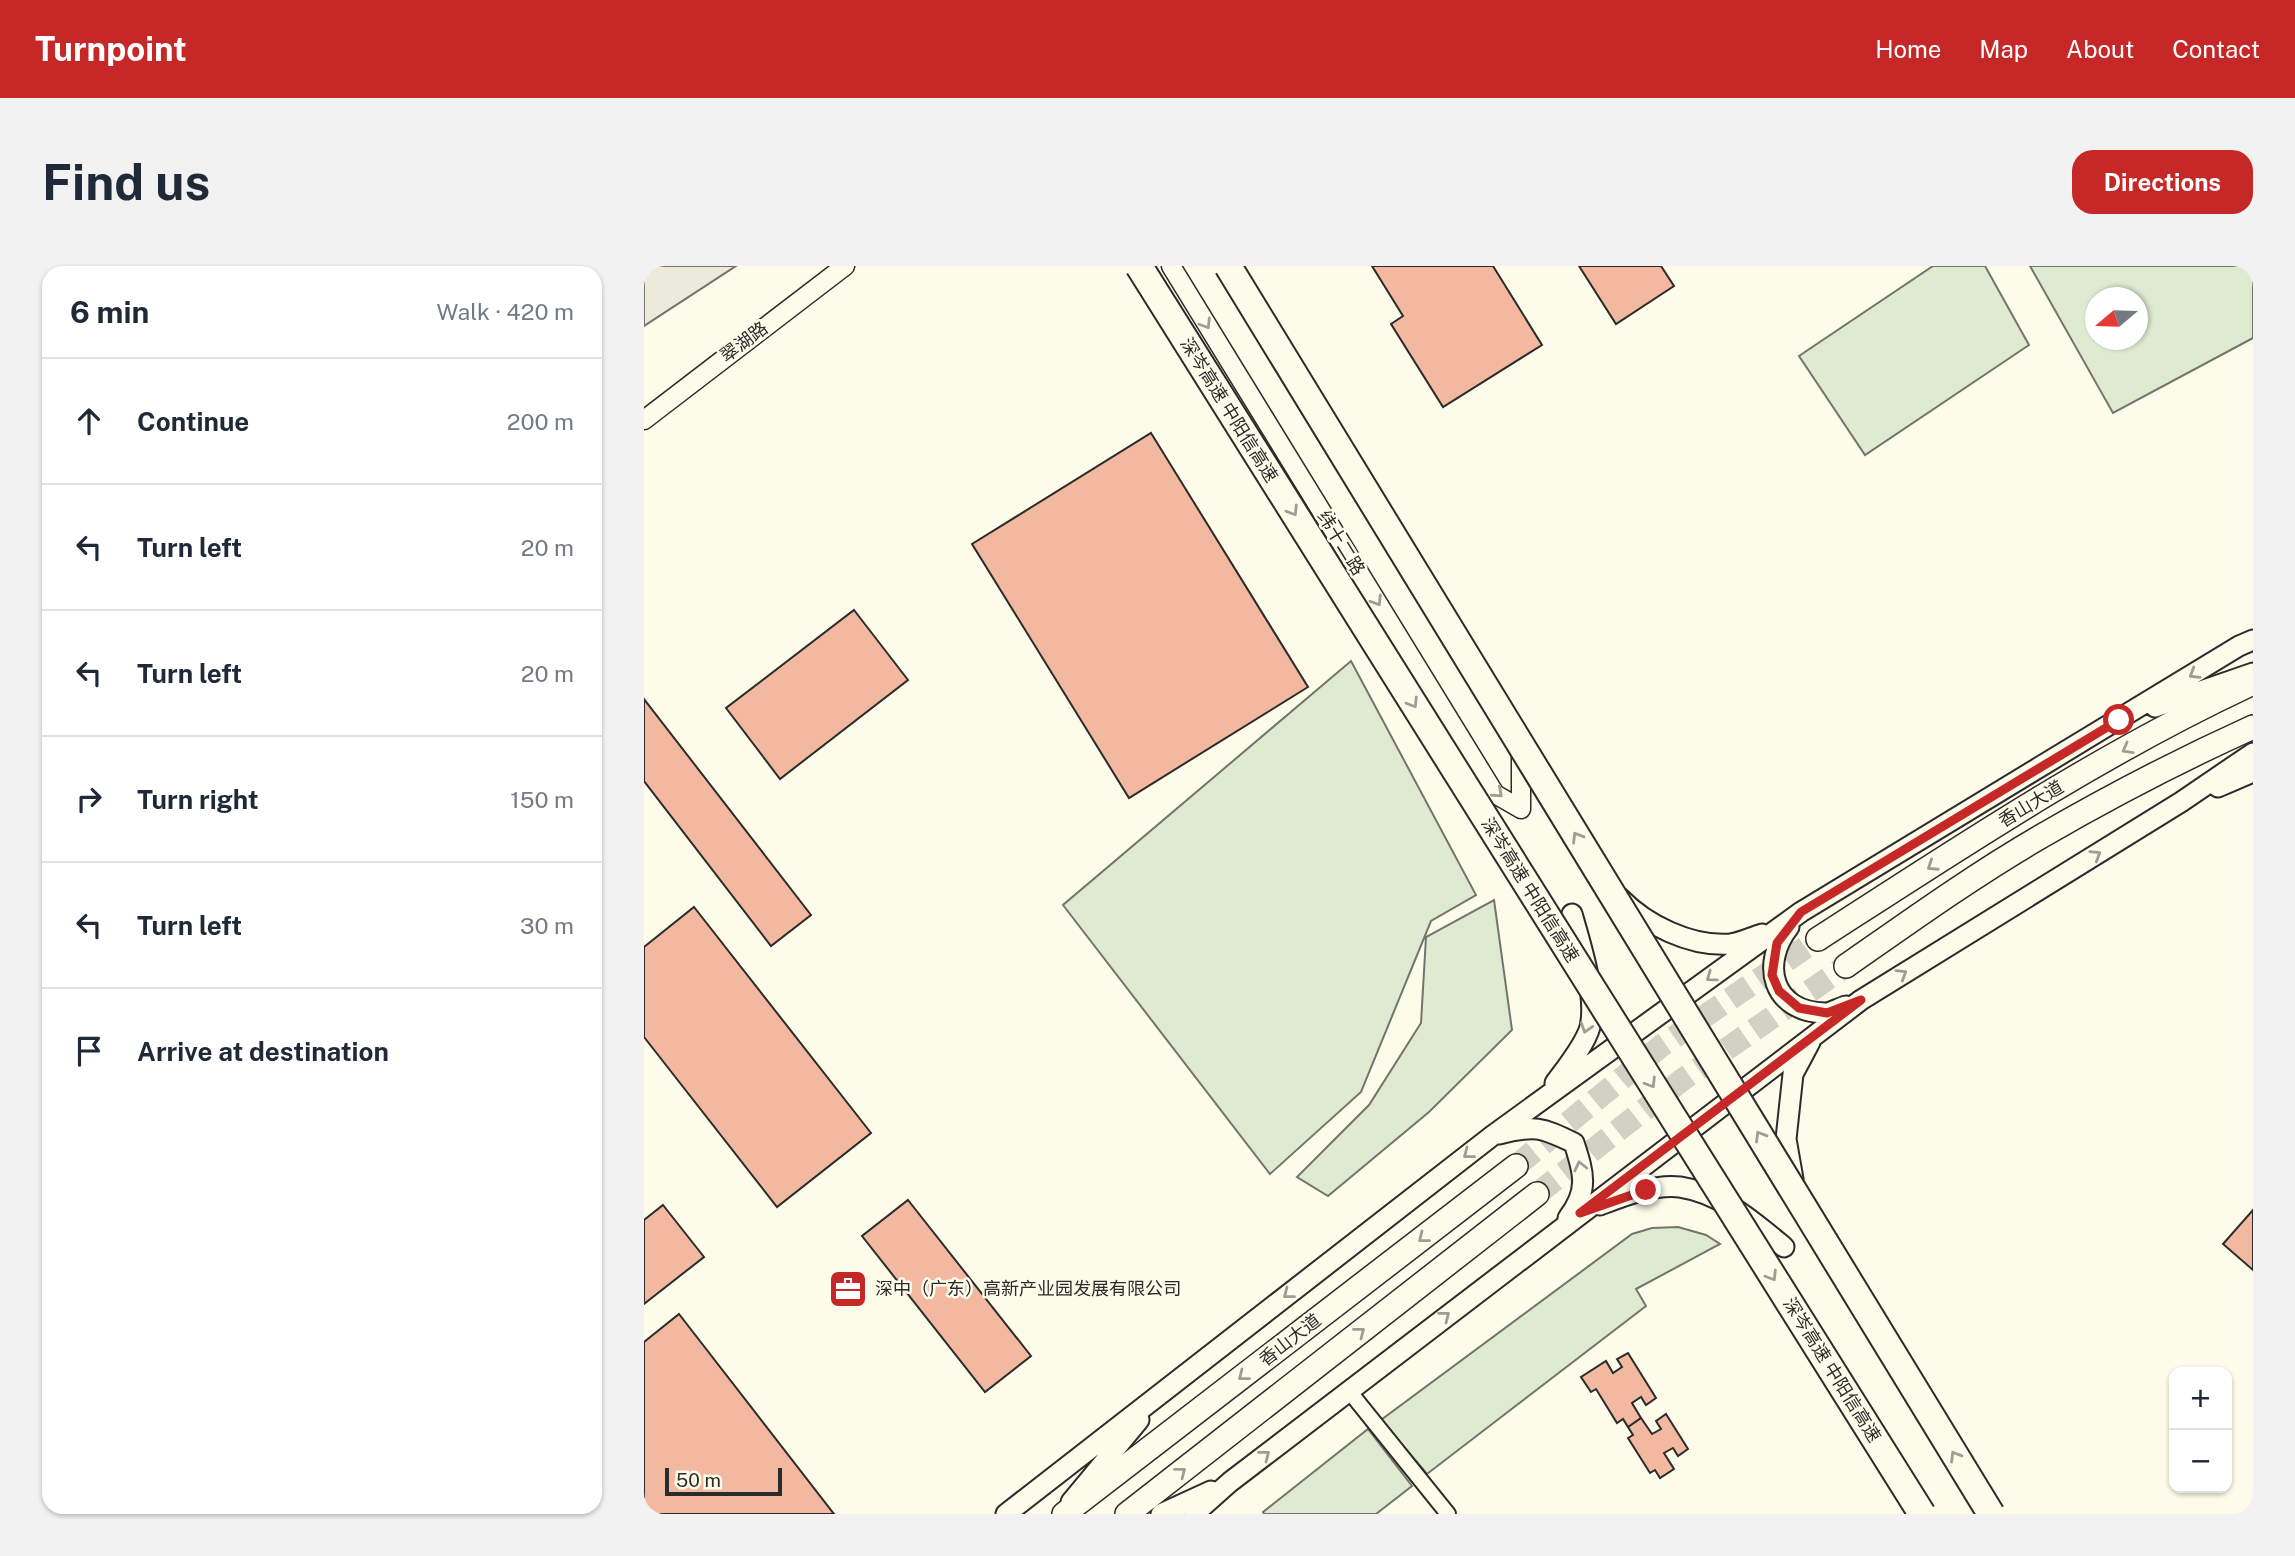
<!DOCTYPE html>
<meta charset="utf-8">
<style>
:root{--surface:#fff;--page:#f2f2f3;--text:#1f2937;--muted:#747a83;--line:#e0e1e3;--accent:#c62828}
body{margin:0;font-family:"Public Sans","Noto Sans SC",sans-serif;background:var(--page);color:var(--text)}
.controls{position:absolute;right:21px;bottom:21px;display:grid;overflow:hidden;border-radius:14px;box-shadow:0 2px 5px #0004}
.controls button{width:63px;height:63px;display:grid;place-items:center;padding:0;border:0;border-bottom:2px solid var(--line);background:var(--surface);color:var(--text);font:35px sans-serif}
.compass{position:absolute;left:1441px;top:21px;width:63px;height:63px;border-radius:50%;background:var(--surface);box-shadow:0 2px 5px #0004;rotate:251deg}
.scale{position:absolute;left:21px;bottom:18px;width:117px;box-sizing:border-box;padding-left:7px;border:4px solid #2b2b2b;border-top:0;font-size:19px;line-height:24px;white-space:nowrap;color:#2b2b2b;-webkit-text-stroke:5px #fdfbea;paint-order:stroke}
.stop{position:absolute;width:21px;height:21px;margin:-16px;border:5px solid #c62828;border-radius:50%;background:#fff}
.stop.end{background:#c62828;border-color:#fff;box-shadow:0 2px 7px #0008}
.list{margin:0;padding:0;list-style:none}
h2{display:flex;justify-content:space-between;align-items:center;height:91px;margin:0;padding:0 28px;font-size:30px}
h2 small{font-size:23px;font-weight:400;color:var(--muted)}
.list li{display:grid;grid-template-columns:46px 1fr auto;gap:21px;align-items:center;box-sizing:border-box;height:126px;padding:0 28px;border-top:2px solid var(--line)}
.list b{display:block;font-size:26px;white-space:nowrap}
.list em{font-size:23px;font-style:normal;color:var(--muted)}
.icon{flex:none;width:38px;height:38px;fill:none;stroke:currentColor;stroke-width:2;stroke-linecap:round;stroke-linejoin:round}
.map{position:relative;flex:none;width:1609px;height:1248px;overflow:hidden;border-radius:21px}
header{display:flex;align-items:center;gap:42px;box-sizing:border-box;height:98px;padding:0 35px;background:var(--accent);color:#fff}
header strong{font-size:33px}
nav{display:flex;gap:38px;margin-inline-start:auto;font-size:24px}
.intro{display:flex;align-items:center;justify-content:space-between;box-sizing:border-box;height:168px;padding:0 42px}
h1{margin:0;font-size:49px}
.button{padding:18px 32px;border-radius:21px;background:var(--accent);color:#fff;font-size:24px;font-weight:700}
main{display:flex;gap:42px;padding:0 42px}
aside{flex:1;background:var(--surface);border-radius:21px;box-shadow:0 2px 5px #0004}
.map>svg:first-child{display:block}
.green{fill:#deebd1;stroke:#74746e;stroke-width:2;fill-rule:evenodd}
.parking{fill:#eceadb;stroke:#74746e;stroke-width:2}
.building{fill:#f2b8a0;stroke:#2b2b2b;stroke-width:2}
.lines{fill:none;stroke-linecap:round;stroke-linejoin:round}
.trunk-tunnel{stroke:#d3d1c4;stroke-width:23;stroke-dasharray:23 11;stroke-linecap:butt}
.minor-casing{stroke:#2b2b2b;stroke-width:18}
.tertiary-casing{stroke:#2b2b2b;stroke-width:21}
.secondary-casing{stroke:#2b2b2b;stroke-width:23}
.trunk-casing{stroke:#2b2b2b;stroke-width:26}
.minor{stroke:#fdfbea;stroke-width:14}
.tertiary{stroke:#fdfbea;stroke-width:18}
.secondary{stroke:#fdfbea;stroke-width:19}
.trunk{stroke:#fdfbea;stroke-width:23}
.motorway-bridge-casing{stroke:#2b2b2b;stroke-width:30;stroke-linecap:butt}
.motorway-bridge{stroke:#fdfbea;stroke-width:26}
.oneway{stroke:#9e9d94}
.route{stroke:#c62828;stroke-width:9}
.labels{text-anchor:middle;stroke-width:5;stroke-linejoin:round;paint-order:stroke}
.street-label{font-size:18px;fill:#2b2b2b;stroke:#fdfbea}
.poi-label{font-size:18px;fill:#2b2b2b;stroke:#fdfbea;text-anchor:start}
</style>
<header>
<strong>Turnpoint</strong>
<nav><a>Home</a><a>Map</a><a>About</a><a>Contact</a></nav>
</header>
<div class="intro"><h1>Find us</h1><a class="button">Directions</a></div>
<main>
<aside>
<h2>6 min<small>Walk · 420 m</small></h2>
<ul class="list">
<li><svg class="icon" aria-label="ahead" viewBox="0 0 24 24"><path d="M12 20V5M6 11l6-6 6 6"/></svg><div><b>Continue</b></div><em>200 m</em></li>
<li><svg class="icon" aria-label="left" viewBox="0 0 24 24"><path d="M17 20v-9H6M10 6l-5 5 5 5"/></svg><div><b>Turn left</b></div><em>20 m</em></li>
<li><svg class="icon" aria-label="left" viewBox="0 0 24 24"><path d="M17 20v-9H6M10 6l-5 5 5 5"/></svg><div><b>Turn left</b></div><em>20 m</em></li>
<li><svg class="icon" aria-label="right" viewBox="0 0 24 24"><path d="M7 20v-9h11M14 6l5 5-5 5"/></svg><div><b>Turn right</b></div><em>150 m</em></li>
<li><svg class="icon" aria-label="left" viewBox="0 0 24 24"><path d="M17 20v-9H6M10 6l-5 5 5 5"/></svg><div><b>Turn left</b></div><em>30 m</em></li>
<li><svg class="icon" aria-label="arrive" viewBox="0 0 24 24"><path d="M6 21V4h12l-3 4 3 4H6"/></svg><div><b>Arrive at destination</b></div></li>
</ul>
</aside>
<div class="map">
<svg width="1609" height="1248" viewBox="0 0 1609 1248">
<rect width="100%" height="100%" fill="#fdfbea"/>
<path class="green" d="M1289,0H1341L1385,79L1221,189L1155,90Z
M1386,0H1609V72L1469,147ZM1451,32H1493V74H1451Z
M707,395L832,629L787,655L717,826L626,908L419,639Z
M850,634L868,764L785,846L684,930L653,911L725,839L777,757L782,671Z
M1034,961L1062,969L1076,978L992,1023L1002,1040L783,1208L737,1154L988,968L1008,962Z
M724,1163L768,1220L732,1248H620L619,1246Z"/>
<path class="parking" d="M0,0H92L0,60Z"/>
<path class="building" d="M728,0H849L898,79L799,141L747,58L759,50Z
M935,0H1017L1030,20L972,58Z
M507,167L664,421L485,532L328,278Z
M210,344L264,414L136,513L82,442Z
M0,433L167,649L127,680L0,515Z
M50,641L227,867L133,941L0,771V681Z
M264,934L387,1090L341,1126L218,970Z
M19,939L60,991L0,1038V954Z
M1609,944V1004L1579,978Z
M35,1048L190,1248H0V1076Z
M984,1087L1012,1132L1002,1139L997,1131L988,1137L997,1152L984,1161L979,1153L973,1157L952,1123L947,1126L937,1111L962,1095L969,1107L978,1101L973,1093Z
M1022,1148L1044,1183L1034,1190L1029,1182L1020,1187L1030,1203L1016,1212L1011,1204L1006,1207L984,1172L989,1169L984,1161L997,1152L1008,1168L1017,1163L1012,1155Z"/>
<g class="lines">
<path class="trunk-tunnel" d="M872,900L1017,780L1174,673
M893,928L1038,814L1202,700"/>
<defs>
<path id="minor" d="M705,1125L804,1248"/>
<path id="tertiary" d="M527,0L851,528L877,543
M0,154L201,0
M873,481L877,487V543"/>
<path id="secondary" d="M1511,441L1609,407
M1574,521L1609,506
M976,632C1002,659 1047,681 1086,678C1096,677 1108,671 1118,668
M1145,661C1116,698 1128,746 1181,747C1187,747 1195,742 1202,740
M911,817C922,802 941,779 946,761C953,730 937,679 928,648
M855,868C891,859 897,861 930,877C940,907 945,925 924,952
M1149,913L1142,873L1149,808L1166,776
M956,939C980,930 1010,918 1036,921C1077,927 1110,956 1140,981
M427,1236L495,1154
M362,1248L848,870L1157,646L1595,380L1609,374
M517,1248L567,1225
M550,1248L586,1216L1217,734L1537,536L1609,487"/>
<path id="trunk" d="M1174,673C1315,582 1456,488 1609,417
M1202,700C1265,656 1329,610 1396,571C1465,531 1536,494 1609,461
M420,1248L872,900
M483,1248L893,928"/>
</defs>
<use href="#minor" class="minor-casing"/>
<use href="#tertiary" class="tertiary-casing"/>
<use href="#secondary" class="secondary-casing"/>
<use href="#trunk" class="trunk-casing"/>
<use href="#minor" class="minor"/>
<use href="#tertiary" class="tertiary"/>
<use href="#secondary" class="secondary"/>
<use href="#trunk" class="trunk"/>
<defs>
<path id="motorway-bridge" d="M495,0L1278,1248
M584,0L1347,1248"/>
</defs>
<use href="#motorway-bridge" class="motorway-bridge-casing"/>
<use href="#motorway-bridge" class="motorway-bridge"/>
</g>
<defs><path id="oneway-chevron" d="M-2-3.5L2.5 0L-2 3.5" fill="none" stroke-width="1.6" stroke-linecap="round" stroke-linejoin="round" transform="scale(1.75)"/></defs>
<g class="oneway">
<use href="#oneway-chevron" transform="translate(562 58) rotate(58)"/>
<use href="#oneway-chevron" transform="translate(649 245) rotate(58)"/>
<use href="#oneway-chevron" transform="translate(733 335) rotate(58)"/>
<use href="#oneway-chevron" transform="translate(1550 408) rotate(149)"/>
<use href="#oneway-chevron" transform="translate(769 437) rotate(58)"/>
<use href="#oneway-chevron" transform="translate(1483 483) rotate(151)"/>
<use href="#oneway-chevron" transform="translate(854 527) rotate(42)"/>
<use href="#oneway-chevron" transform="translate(933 571) rotate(-121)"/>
<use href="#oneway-chevron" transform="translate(1452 589) rotate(-32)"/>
<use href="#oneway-chevron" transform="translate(1288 600) rotate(147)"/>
<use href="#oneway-chevron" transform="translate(1258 708) rotate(-32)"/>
<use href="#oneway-chevron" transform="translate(1067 711) rotate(144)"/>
<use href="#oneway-chevron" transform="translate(942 762) rotate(107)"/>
<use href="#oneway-chevron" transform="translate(1007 817) rotate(58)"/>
<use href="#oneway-chevron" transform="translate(1116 870) rotate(-121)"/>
<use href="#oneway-chevron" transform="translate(824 888) rotate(142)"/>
<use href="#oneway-chevron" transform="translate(936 900) rotate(-103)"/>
<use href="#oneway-chevron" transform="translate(779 972) rotate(142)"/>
<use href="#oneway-chevron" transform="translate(1128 1010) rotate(58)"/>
<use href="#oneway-chevron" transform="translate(644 1028) rotate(142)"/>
<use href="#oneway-chevron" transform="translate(801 1050) rotate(-38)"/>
<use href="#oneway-chevron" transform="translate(716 1066) rotate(-38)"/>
<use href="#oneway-chevron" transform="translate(599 1110) rotate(142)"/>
<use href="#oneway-chevron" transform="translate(621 1189) rotate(-38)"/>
<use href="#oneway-chevron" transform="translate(1311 1190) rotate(-121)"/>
<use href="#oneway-chevron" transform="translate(537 1206) rotate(-38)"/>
</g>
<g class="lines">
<path class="route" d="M1002,924L936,947L1217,734L1183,747L1155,742L1135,725L1128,709L1133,677L1157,646L1475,454"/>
</g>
<defs>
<symbol id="office-square" viewBox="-11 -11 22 22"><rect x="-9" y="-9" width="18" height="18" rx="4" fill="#c62828" stroke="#fdfbea"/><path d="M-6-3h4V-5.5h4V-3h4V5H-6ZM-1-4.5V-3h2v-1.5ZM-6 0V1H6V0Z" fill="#fff"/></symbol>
</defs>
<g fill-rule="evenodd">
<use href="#office-square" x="182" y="1001" width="44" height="44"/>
</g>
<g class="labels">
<g class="street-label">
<text transform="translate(100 76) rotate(-37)" y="6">翠湖路</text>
<text transform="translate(585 144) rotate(58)" y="6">深岑高速 中阳信高速</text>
<text transform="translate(697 277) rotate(58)" y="6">纬十二路</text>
<text transform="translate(1387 538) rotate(-31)" y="6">香山大道</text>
<text transform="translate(886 624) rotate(58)" y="6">深岑高速 中阳信高速</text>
<text transform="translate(646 1074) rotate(-38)" y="6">香山大道</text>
<text transform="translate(1188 1104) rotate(58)" y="6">深岑高速 中阳信高速</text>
</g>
<g class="poi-label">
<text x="231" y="1029">深中（广东）高新产业园发展有限公司</text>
</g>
</g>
</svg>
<div class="controls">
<button>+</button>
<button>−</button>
</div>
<svg class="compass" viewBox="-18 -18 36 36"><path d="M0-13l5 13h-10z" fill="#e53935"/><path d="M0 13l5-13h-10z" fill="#747a83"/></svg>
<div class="scale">50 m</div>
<div class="stop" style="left:1475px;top:454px"></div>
<div class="stop end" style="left:1002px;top:924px"></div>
</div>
</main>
